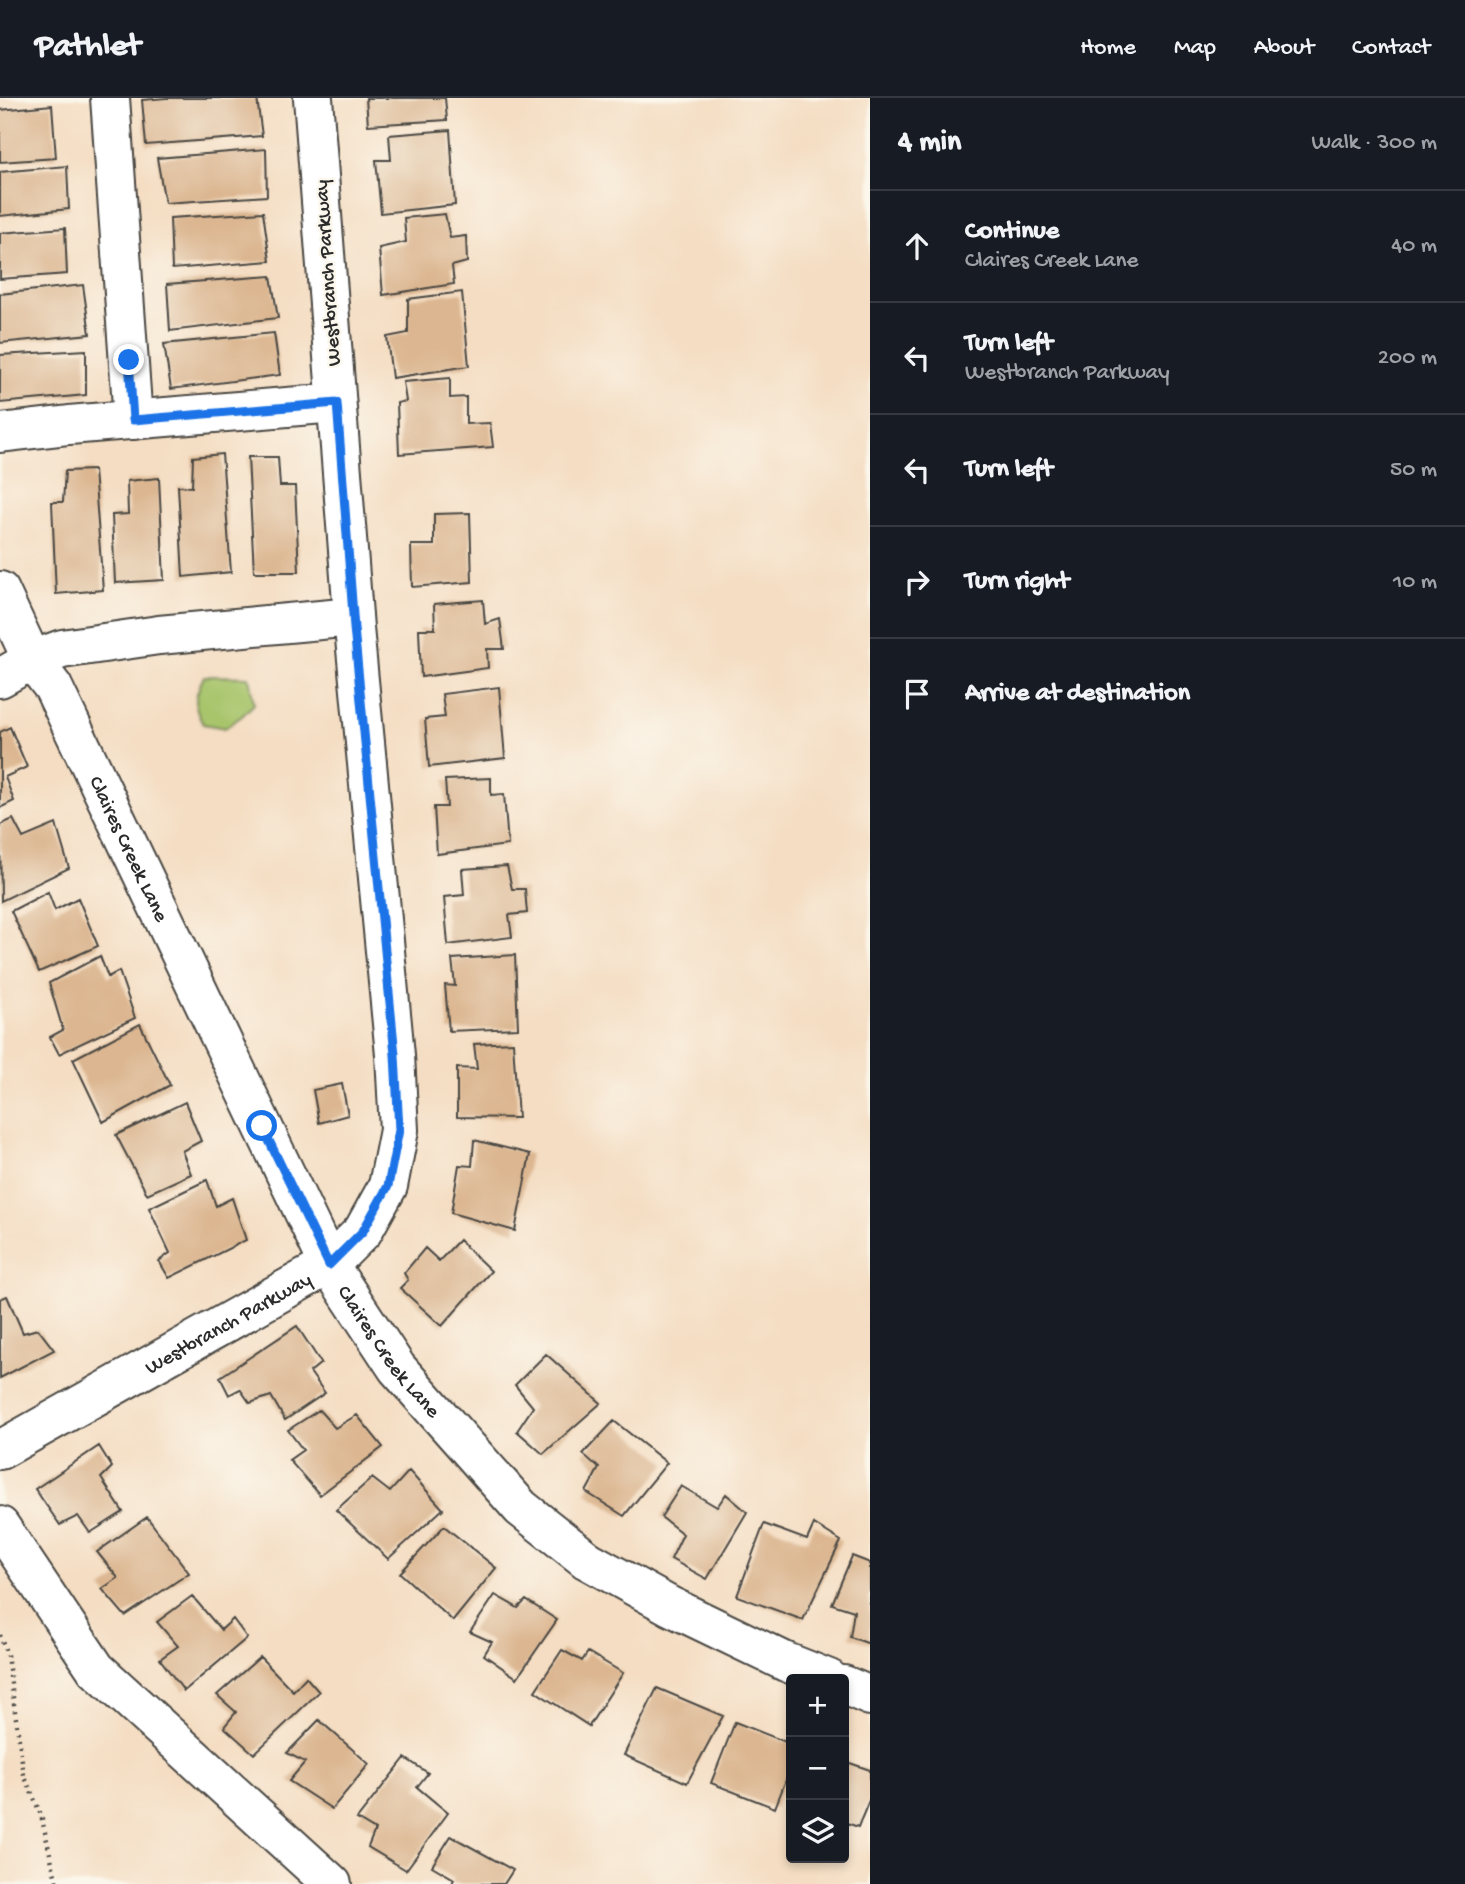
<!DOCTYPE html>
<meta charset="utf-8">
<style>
:root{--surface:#171b24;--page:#20242c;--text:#f1f3f6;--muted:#9ea1a6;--line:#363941}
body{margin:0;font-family:"Gochi Hand",sans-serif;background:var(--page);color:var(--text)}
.controls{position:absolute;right:21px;bottom:21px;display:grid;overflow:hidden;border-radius:7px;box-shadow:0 4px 10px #0003}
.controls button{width:63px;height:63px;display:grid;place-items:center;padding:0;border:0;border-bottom:2px solid var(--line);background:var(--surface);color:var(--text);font:35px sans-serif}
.stop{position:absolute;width:21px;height:21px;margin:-16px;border:5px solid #1a73e8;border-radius:50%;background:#fff}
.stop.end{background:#1a73e8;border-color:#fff;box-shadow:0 2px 7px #0008}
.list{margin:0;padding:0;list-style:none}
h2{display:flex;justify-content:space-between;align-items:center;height:91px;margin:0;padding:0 28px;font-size:30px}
h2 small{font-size:23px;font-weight:400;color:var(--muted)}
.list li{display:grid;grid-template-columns:46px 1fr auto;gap:21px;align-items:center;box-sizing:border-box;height:112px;padding:0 28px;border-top:2px solid var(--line)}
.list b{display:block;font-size:26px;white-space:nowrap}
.list p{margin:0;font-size:23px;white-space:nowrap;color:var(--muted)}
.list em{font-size:23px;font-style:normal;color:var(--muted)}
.icon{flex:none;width:38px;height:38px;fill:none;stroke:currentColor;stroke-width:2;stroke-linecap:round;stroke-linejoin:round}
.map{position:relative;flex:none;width:870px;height:1786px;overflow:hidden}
header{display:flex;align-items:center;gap:42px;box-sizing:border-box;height:98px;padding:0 35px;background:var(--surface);border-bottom:2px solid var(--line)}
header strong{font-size:33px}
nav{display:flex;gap:38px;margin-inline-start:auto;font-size:24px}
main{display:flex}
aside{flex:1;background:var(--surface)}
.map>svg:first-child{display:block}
.green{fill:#a8c56c;stroke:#6a784c;stroke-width:2}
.building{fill:#dbb690}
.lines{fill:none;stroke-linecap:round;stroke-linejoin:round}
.minor-casing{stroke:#494642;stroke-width:42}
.path{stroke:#494642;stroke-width:4.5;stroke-dasharray:2 5;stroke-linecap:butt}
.minor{stroke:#fff;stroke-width:38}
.route{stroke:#1a73e8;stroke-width:9}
.labels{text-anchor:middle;stroke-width:5;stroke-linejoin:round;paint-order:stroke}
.street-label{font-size:21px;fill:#2b2b2b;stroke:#fbf7ec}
</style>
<header>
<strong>Pathlet</strong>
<nav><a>Home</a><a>Map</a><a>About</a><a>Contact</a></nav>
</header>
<main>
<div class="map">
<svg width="870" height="1786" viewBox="0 0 870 1786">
<rect width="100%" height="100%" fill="#fbf7ec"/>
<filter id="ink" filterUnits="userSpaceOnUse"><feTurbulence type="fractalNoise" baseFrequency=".0143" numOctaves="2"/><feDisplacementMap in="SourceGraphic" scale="14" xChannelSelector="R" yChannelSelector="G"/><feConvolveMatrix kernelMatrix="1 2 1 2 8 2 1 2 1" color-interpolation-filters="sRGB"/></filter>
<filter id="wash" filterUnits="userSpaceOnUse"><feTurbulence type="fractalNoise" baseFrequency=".00686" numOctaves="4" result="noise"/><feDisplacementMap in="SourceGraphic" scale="28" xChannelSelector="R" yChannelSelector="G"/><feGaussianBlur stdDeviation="1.57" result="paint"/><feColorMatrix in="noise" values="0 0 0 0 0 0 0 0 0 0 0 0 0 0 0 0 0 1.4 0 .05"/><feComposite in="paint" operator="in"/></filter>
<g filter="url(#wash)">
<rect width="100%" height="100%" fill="#f4ddc2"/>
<path class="green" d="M204,578L249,579L254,606L242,618L225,630L203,626C192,607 195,597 204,578Z"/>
<g id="blocks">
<path class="building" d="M166,0H257L262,38L146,47L142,2Z
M366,0H445L447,22L368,27Z
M52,7L56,60L0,64V12Z
M450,32L455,107L381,115L376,62H391L389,37Z
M266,51L267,98L165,105L157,60Z
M67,68L69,111L0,118V74Z
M263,114L270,163L172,171L170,120Z
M445,116L450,140L466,138L467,164L452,168L454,186L383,197L379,150L406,144L404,120Z
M65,130L67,176L0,181V135Z
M271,178L278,220L170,233L167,186Z
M83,187L90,236L0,245V196Z
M462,194L469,268L392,280L387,239L408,235V201Z
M274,235L280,277L171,291L164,246Z
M86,252V297L0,305V257Z
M450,280V300L466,299V326L490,325L493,349L399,356L397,305L406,303L403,284Z
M222,356L231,474L183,479L178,388L192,389L193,359Z
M248,359H278L280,388H295L299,474H254Z
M94,372L103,492L56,496L52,404H63L65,373Z
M159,380L164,482L115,485L112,417L128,416L127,383Z
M470,415L472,484L412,489L411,447H434V416Z
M483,502L485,526L500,521L504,551H487L488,570L421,579L419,531H435L434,506Z
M499,589L505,660L429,669L425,621L445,619L442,596Z
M10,629L27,669L5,679L14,703L0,710V634Z
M491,680V697L504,696L508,747L437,756L434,709H447L445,682Z
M13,721L23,740L56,726L69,770L1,803L0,727Z
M507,768L512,791H525L527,815L509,817L512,839L448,847L444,799L464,797L462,771Z
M48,794L55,812L78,800L98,848L39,874L11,813Z
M515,857L518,930L449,933L445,887L455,888L452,861Z
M100,858L108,879L119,873L135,920L59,956L50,939L63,932L49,885Z
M140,926L170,987L103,1024L73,961Z
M513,944L518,1020L457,1019V970L477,971L474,946Z
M342,986L348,1017L319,1025L313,992Z
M185,1004L201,1043L182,1053L191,1076L147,1096L116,1037Z
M474,1042L530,1056L515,1133L451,1115L459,1067L472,1068Z
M207,1082L216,1108L232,1100L246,1142L169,1180L159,1163L170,1155L149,1110Z
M459,1142L491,1173L442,1228L400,1190L408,1182L404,1175L425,1150L439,1163Z
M7,1198L23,1235L38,1231L54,1252L0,1280V1201Z
M297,1228L321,1265L310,1274L325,1295L285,1322L271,1298L250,1305L240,1291L229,1297L220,1279Z
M546,1256L601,1305L543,1356L517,1333L533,1309L515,1287Z
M319,1312L335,1330L357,1317L383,1349L320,1397L289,1362L303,1352L288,1332Z
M614,1323L667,1365L624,1418L586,1394L599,1370L583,1356Z
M99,1348L112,1369L101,1380L123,1414L90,1435L78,1418L60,1427L35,1391Z
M409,1373L443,1411L388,1461L336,1412L372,1380L390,1394Z
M681,1388L717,1409L726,1396L747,1414L707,1481L671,1461L683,1436L661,1419Z
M147,1419L189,1475L125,1518L102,1491L118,1480L97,1454Z
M764,1426L807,1442L814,1426L841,1443L803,1522L737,1498Z
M444,1428L496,1470L453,1523L400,1475Z
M852,1458L870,1465V1546L850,1539L854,1513L832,1506Z
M495,1497L518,1510L526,1502L557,1522L517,1580L484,1557L492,1544L470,1534Z
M192,1498L221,1532L233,1521L247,1540L184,1593L160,1561L178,1548L157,1524Z
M562,1552L582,1563L588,1554L623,1575L589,1628L535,1593Z
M260,1559L293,1593L306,1579L319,1594L254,1656L224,1629L236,1614L217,1597Z
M657,1590L723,1618L687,1685L624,1657Z
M319,1622L369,1666L332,1711L289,1683L305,1664L287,1655Z
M735,1624L791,1646V1669L775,1710L711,1685Z
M405,1660L428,1675L417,1689L448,1715L406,1772L368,1749L375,1732L357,1721Z
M844,1663L870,1672V1700L858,1729L844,1724Z
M451,1738L513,1772L504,1786H452L454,1781L432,1768Z"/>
</g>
</g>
<g filter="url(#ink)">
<use href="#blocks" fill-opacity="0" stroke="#494642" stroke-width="2"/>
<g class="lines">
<defs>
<g id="minor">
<path d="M110,0L133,322"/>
<path d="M0,335L69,327L336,305"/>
<path id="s1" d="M0,493L32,562L53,589L329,1167L397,1270L521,1410L587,1462L670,1508L786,1564L829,1581"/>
<path d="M0,580L32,562L62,551L159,537L353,519"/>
<path id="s2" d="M0,1352L329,1167L363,1133L388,1088L399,1032L395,957L354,530L313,0"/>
<path d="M0,1428L96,1571L332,1786"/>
<path d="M844,1587L870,1598"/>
</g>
</defs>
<use href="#minor" class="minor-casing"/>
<path class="path" d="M0,1537L7,1557L24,1677L41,1717L57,1786"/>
<use href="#minor" class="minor"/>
</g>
</g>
<g class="lines" filter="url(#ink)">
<path class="route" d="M129,262L133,322L337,305L354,530L395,957L399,1032L388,1088L363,1133L329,1167L262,1028"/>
</g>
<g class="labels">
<g class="street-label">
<text transform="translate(326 175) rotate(-94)" y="7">Westbranch Parkway</text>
<text dy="7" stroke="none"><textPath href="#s1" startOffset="289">Claires Creek Lane</textPath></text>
<text dy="7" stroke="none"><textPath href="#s2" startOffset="261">Westbranch Parkway</textPath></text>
<text dy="7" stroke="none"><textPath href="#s1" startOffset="856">Claires Creek Lane</textPath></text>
</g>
</g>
</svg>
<div class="controls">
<button>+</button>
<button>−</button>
<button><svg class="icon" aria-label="layers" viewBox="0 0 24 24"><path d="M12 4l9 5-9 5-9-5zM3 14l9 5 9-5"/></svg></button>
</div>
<div class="stop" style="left:262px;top:1028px"></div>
<div class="stop end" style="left:129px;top:262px"></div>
</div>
<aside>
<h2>4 min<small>Walk · 300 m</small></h2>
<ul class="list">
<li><svg class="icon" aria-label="ahead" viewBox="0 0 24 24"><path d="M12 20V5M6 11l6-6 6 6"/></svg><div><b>Continue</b><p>Claires Creek Lane</p></div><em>40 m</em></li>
<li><svg class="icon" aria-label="left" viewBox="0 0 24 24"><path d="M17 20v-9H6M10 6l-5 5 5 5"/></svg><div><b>Turn left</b><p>Westbranch Parkway</p></div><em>200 m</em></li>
<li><svg class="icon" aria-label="left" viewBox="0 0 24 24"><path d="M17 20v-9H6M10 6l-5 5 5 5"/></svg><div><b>Turn left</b></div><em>50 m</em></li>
<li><svg class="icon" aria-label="right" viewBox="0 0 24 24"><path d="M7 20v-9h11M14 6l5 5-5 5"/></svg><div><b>Turn right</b></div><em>10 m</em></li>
<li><svg class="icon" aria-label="arrive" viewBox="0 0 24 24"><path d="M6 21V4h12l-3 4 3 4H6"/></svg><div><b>Arrive at destination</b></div></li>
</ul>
</aside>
</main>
